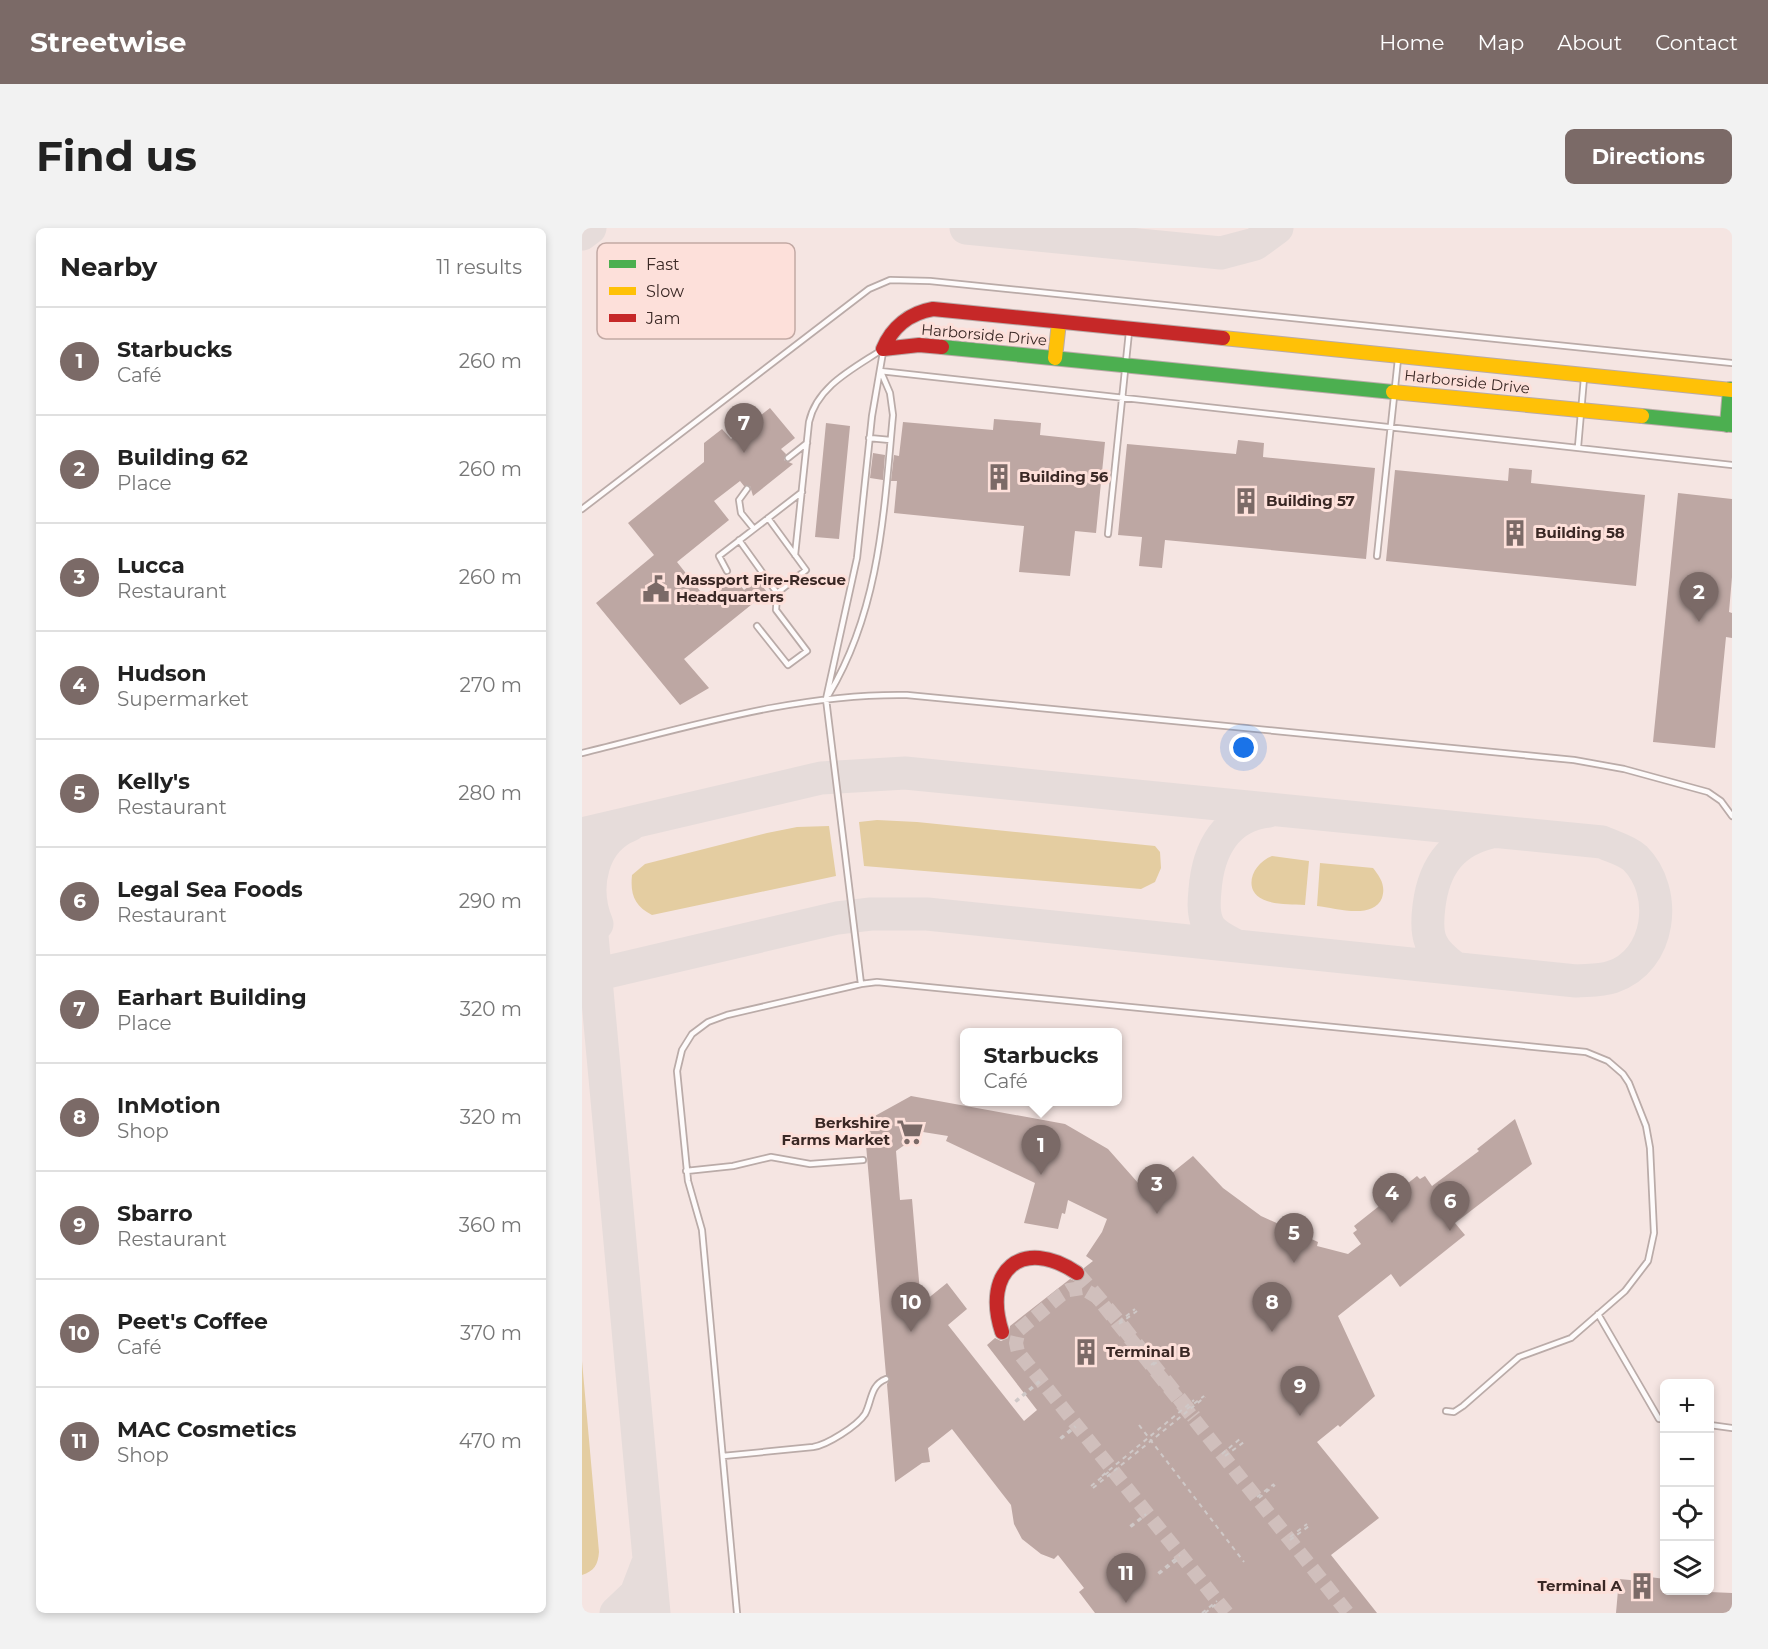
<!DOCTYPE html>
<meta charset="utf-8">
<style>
:root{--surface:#fff;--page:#f2f2f2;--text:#222;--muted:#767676;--line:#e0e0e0;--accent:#7b6a67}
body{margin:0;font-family:Montserrat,sans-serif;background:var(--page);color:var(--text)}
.controls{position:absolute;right:18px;bottom:18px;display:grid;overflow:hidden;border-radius:9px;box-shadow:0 3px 9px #0003}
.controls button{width:54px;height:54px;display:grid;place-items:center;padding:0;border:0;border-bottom:2px solid var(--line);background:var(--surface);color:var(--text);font:30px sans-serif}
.you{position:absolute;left:662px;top:520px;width:21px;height:21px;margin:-15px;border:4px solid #fff;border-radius:50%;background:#1a73e8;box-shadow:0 0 0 9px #1a73e833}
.badge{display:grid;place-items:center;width:39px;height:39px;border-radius:50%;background:var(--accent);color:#fff;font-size:20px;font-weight:700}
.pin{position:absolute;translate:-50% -50px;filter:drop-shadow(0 2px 3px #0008)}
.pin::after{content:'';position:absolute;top:32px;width:21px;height:18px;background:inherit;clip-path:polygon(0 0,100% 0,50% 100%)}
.popup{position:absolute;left:378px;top:800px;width:162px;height:78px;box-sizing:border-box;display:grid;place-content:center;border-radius:9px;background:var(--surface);filter:drop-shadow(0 2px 4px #0005);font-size:20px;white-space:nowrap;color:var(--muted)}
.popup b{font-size:22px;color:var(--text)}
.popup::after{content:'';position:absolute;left:50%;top:100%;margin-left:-12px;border:12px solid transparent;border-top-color:var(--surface)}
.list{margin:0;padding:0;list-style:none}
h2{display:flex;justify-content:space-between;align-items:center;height:78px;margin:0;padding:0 24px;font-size:26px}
h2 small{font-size:20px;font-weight:400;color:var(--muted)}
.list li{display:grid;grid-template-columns:39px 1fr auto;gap:18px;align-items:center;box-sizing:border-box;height:108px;padding:0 24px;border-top:2px solid var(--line)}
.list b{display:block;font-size:22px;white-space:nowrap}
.list p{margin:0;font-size:20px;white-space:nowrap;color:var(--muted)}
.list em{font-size:20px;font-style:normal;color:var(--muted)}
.icon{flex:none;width:33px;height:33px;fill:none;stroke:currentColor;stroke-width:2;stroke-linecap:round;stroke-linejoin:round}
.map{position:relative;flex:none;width:1150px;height:1385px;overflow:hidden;border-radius:9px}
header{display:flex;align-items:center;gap:36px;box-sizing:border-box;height:84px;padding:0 30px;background:var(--accent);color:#fff}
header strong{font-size:28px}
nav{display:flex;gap:33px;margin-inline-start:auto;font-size:21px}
.intro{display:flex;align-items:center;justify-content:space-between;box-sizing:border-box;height:144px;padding:0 36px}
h1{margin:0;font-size:42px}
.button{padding:15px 27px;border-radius:9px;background:var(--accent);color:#fff;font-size:21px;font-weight:700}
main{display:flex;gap:36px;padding:0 36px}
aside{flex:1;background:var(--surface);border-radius:9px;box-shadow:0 3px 9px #0003}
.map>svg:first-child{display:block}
.green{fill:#e4cda1}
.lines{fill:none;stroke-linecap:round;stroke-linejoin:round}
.taxiway{stroke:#e6dcda;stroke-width:33}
.building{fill:#bda7a3;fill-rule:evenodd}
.secondary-tunnel{stroke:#d0bfbc;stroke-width:14;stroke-dasharray:14 7;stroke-linecap:butt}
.primary-tunnel{stroke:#d0bfbc;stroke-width:15;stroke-dasharray:15 8;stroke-linecap:butt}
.lane-casing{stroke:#baaba8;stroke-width:8}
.fast-casing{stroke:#baaba8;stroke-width:16}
.slow-casing{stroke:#baaba8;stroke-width:16}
.jam-casing{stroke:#baaba8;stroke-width:16}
.path{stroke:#cfc8c7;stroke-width:2;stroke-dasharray:4.5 4.5;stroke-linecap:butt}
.lane{stroke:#fefbfb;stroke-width:4.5}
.fast{stroke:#4caf50;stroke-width:14}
.slow{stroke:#ffc107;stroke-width:14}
.jam{stroke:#c62828;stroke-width:14}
.path-bridge{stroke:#cfc8c7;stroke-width:2;stroke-dasharray:4.5 4.5;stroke-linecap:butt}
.labels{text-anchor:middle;stroke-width:6;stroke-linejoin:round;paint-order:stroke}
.street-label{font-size:15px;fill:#3a2825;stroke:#fde0da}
.poi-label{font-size:15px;font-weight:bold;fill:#3a2825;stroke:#fde0da;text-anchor:start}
.key{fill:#fde0da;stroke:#c2a9a4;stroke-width:1.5}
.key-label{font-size:16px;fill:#3a2825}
</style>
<header>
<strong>Streetwise</strong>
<nav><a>Home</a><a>Map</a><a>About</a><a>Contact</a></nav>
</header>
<div class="intro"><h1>Find us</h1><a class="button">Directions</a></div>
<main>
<aside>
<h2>Nearby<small>11 results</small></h2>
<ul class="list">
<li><span class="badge">1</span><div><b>Starbucks</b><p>Café</p></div><em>260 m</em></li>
<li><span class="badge">2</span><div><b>Building 62</b><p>Place</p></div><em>260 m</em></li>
<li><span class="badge">3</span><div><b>Lucca</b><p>Restaurant</p></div><em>260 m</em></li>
<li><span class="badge">4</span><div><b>Hudson</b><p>Supermarket</p></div><em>270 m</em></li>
<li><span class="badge">5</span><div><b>Kelly's</b><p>Restaurant</p></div><em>280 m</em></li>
<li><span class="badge">6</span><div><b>Legal Sea Foods</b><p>Restaurant</p></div><em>290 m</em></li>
<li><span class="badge">7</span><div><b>Earhart Building</b><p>Place</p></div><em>320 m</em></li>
<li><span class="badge">8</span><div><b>InMotion</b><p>Shop</p></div><em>320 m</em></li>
<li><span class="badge">9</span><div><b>Sbarro</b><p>Restaurant</p></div><em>360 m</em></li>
<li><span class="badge">10</span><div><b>Peet's Coffee</b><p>Café</p></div><em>370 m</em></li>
<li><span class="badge">11</span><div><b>MAC Cosmetics</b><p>Shop</p></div><em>470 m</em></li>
</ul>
</aside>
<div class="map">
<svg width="1150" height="1385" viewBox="0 0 1150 1385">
<rect width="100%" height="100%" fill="#f5e5e2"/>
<path class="green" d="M295,592L335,594L573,618L578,624L579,640L573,654L559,661L282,638L277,594Z
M247,598L254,648L70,687C53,678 48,667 50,647L63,636L185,605L215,599Z
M690,628L727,633L723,677C711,676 697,677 685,673C659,665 669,636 690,628Z
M738,635L791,640C798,649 804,657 800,670C791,692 754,680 735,678Z
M0,1133L17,1324C16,1337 12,1343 0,1347Z"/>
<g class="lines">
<path class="taxiway" d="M384,0L639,25L673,16L695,0
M0,6L8,0
M0,606L239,550L323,545L1020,614C1031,619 1044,622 1053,630C1087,664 1079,733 1030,749C1018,753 1006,752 994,753L345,686H289L255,690L0,750
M7,675L72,1385
M15,696C0,660 9,612 48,597
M653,717C643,712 629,706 625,694C621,684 622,672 623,662C626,622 644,587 687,583
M873,740C847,721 843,709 847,678C852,638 870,613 910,604
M34,1385L54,1366L67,1332"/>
</g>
<path class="building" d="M188,180L213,210L199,221L204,226L202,232L211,236L171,268L168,258H162L158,253L132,273L147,292L95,334L122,368L149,346L162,362L175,352L185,364L102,431L127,460L98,477L14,375L72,327L46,295L122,234V215L140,201L149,211Z
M412,191L459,195L458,207L523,214L514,305L493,303L488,348L437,344L442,298L312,285L315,253H309L312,227L317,228L321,194L411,202Z
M244,195L268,198L257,311L233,309Z
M656,212L682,215L681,229L793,240L784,331L583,312L580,340L557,338L560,309L536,307L545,216L654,226Z
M291,225L303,227L301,252L288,250Z
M927,240L950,242L949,255L1063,267L1054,358L804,333L813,242L926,253Z
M1096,265L1150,271V349L1147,384L1150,385V410L1144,409L1133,520L1071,514Z
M329,868L483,896L526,921L565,965L611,928L641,960L679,988L736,1014L735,1018L766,1026L779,1016L771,1005L775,1002L772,998L835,948L838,951L843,948L850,958L897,923L895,921L933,891L950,936L873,995L883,1007L818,1059L809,1046L756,1088L793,1168L758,1199L756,1197L735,1214L797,1290L749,1327L795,1385H513L497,1364L502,1360L476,1327L472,1331L459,1326L440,1311L432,1296L429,1277L370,1201L346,1220L348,1234L340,1235L313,1254L305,1156L308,1151L304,1147L282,894ZM341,904L366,908L364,913L453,955L442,995L476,1001L480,985L483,986L486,972L525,991L520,1004L504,1028L511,1033L502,1040V1050L495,1054L488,1051L428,1098L426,1110L419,1113L413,1110L405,1117L455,1182L442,1193L366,1097L385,1081L365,1055L339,1076L330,971L318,972L314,923Z
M1060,1348L1083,1351V1362L1150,1365V1385H1034L1037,1351L1059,1353Z"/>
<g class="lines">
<path class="secondary-tunnel" d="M645,1385L436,1124L434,1115L437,1102L479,1067L487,1062L500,1060L515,1069L766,1385"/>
<path class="primary-tunnel" d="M495,1045L537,1094L612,1189"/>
<defs>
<path id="lane" d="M298,143L1150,237
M287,210L308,212
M996,219L1002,150
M206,230L225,215
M165,261L157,272L159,285L172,301
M0,281L287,61L308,52L348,53L1150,135
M186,290L224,342L195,365
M526,306L547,104
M157,312L195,365L194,382L225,423L206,437L175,398
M213,327L227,194C235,158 271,141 301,121
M795,328L816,131
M145,343L137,328L220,264
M247,466C298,381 302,283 311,187L308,165L299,144
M0,525C107,499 215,465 325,467L992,532L1042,541L1126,564L1139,573L1150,588
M279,756L244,471L275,330L290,188L301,124
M104,943L151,938L189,929L228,936L281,932
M1016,1086L1077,1191H1082
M1128,1197L1150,1200
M141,1228L231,1219C245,1217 275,1198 283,1186C290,1173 288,1157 304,1151
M155,1385L120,1002L106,953L95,843L100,822L110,806L126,794L145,787L279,756L295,754L1004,824L1026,833L1041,846L1047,855L1064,898L1068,920L1072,1005L1066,1033L1043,1063L989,1110L937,1129L881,1178L872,1184L864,1183"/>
<path id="fast" d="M360,119L811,164
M1060,188L1150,197
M1145,197L1148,161"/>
<path id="slow" d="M641,110L1150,162
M473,130L477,94
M811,164L1060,188"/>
<path id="jam" d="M360,119L337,117L301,121C310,99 328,85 351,81L641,110
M420,1104C400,1043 440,1008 495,1045"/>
</defs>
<use href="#lane" class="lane-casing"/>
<use href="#fast" class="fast-casing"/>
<use href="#slow" class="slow-casing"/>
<use href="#jam" class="jam-casing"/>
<path class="path" d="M537,1094L553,1081
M571,1137L590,1123
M433,1173L457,1153
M557,1197L662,1334
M478,1210L493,1198
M643,1228L662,1214
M520,1248L612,1172
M511,1260L623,1169
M677,1270L693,1257
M549,1299L564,1287
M708,1309L725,1296
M577,1346L598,1330
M623,1385L634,1376"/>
<use href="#lane" class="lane"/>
<use href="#fast" class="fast"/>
<use href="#slow" class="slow"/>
<use href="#jam" class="jam"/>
<path class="path-bridge" d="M537,1096L555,1083
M569,1137L589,1121
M434,1174L458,1154
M605,1181L622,1168
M479,1211L494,1199
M640,1226L659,1210
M509,1258L529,1242
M675,1269L692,1256
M548,1298L564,1286
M708,1312L727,1298
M576,1345L598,1327
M620,1385L635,1373"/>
</g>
<defs>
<symbol id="building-bare" viewBox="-9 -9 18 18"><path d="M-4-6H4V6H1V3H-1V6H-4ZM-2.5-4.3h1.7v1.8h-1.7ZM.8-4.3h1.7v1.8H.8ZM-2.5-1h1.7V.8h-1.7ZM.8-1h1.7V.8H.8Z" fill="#7b6a67" stroke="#fde0da" stroke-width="2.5" paint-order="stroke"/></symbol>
<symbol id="civic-bare" viewBox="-9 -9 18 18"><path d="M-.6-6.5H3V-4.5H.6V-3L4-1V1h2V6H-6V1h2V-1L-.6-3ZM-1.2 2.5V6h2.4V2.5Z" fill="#7b6a67" stroke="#fde0da" stroke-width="2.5" paint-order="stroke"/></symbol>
<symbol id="supermarket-bare" viewBox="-9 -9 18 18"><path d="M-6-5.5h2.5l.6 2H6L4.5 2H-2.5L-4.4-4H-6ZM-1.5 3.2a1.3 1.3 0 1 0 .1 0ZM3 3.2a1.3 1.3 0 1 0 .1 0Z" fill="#7b6a67" stroke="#fde0da" stroke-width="2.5" paint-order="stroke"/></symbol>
</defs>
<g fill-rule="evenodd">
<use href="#building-bare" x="398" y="230" width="38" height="38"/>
<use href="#building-bare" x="645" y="254" width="38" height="38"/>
<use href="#building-bare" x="914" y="286" width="38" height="38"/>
<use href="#civic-bare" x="55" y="342" width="38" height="38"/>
<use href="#supermarket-bare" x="309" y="885" width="38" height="38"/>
<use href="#building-bare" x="485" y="1105" width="38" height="38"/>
<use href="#building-bare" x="1041" y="1339" width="38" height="38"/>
</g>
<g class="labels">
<g class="street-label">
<text transform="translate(402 107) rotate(5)" y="5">Harborside Drive</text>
<text transform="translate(885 154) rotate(6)" y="5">Harborside Drive</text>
</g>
<g class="poi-label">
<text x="437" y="254">Building 56</text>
<text x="684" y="278">Building 57</text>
<text x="953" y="310">Building 58</text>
<text x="94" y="357">Massport Fire-Rescue<tspan x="94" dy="17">Headquarters</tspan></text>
<text x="308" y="900" text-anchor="end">Berkshire<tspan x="308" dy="17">Farms Market</tspan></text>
<text x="524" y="1129">Terminal B</text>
<text x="1040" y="1363" text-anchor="end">Terminal A</text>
</g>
</g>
<rect x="15" y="15" width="198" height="96" rx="9" class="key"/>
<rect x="27" y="32" width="27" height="8" fill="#4caf50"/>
<rect x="27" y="59" width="27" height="8" fill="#ffc107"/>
<rect x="27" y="86" width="27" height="8" fill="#c62828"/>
<g class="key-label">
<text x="64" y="42">Fast</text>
<text x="64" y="69">Slow</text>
<text x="64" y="96">Jam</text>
</g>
</svg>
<div class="controls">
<button>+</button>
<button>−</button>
<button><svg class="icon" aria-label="locate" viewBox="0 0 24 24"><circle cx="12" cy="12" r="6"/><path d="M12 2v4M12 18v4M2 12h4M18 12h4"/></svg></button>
<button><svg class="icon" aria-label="layers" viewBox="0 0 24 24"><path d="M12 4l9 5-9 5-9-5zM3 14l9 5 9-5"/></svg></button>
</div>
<div class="you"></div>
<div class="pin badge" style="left:459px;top:947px">1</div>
<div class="popup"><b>Starbucks</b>Café</div>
<div class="pin badge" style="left:1117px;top:394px">2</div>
<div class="pin badge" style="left:575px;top:986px">3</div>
<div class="pin badge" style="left:810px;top:995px">4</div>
<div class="pin badge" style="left:712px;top:1035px">5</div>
<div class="pin badge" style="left:868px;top:1003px">6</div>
<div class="pin badge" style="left:162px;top:225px">7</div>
<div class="pin badge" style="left:690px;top:1104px">8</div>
<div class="pin badge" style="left:718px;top:1188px">9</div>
<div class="pin badge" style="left:329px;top:1104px">10</div>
<div class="pin badge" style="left:544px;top:1375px">11</div>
</div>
</main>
